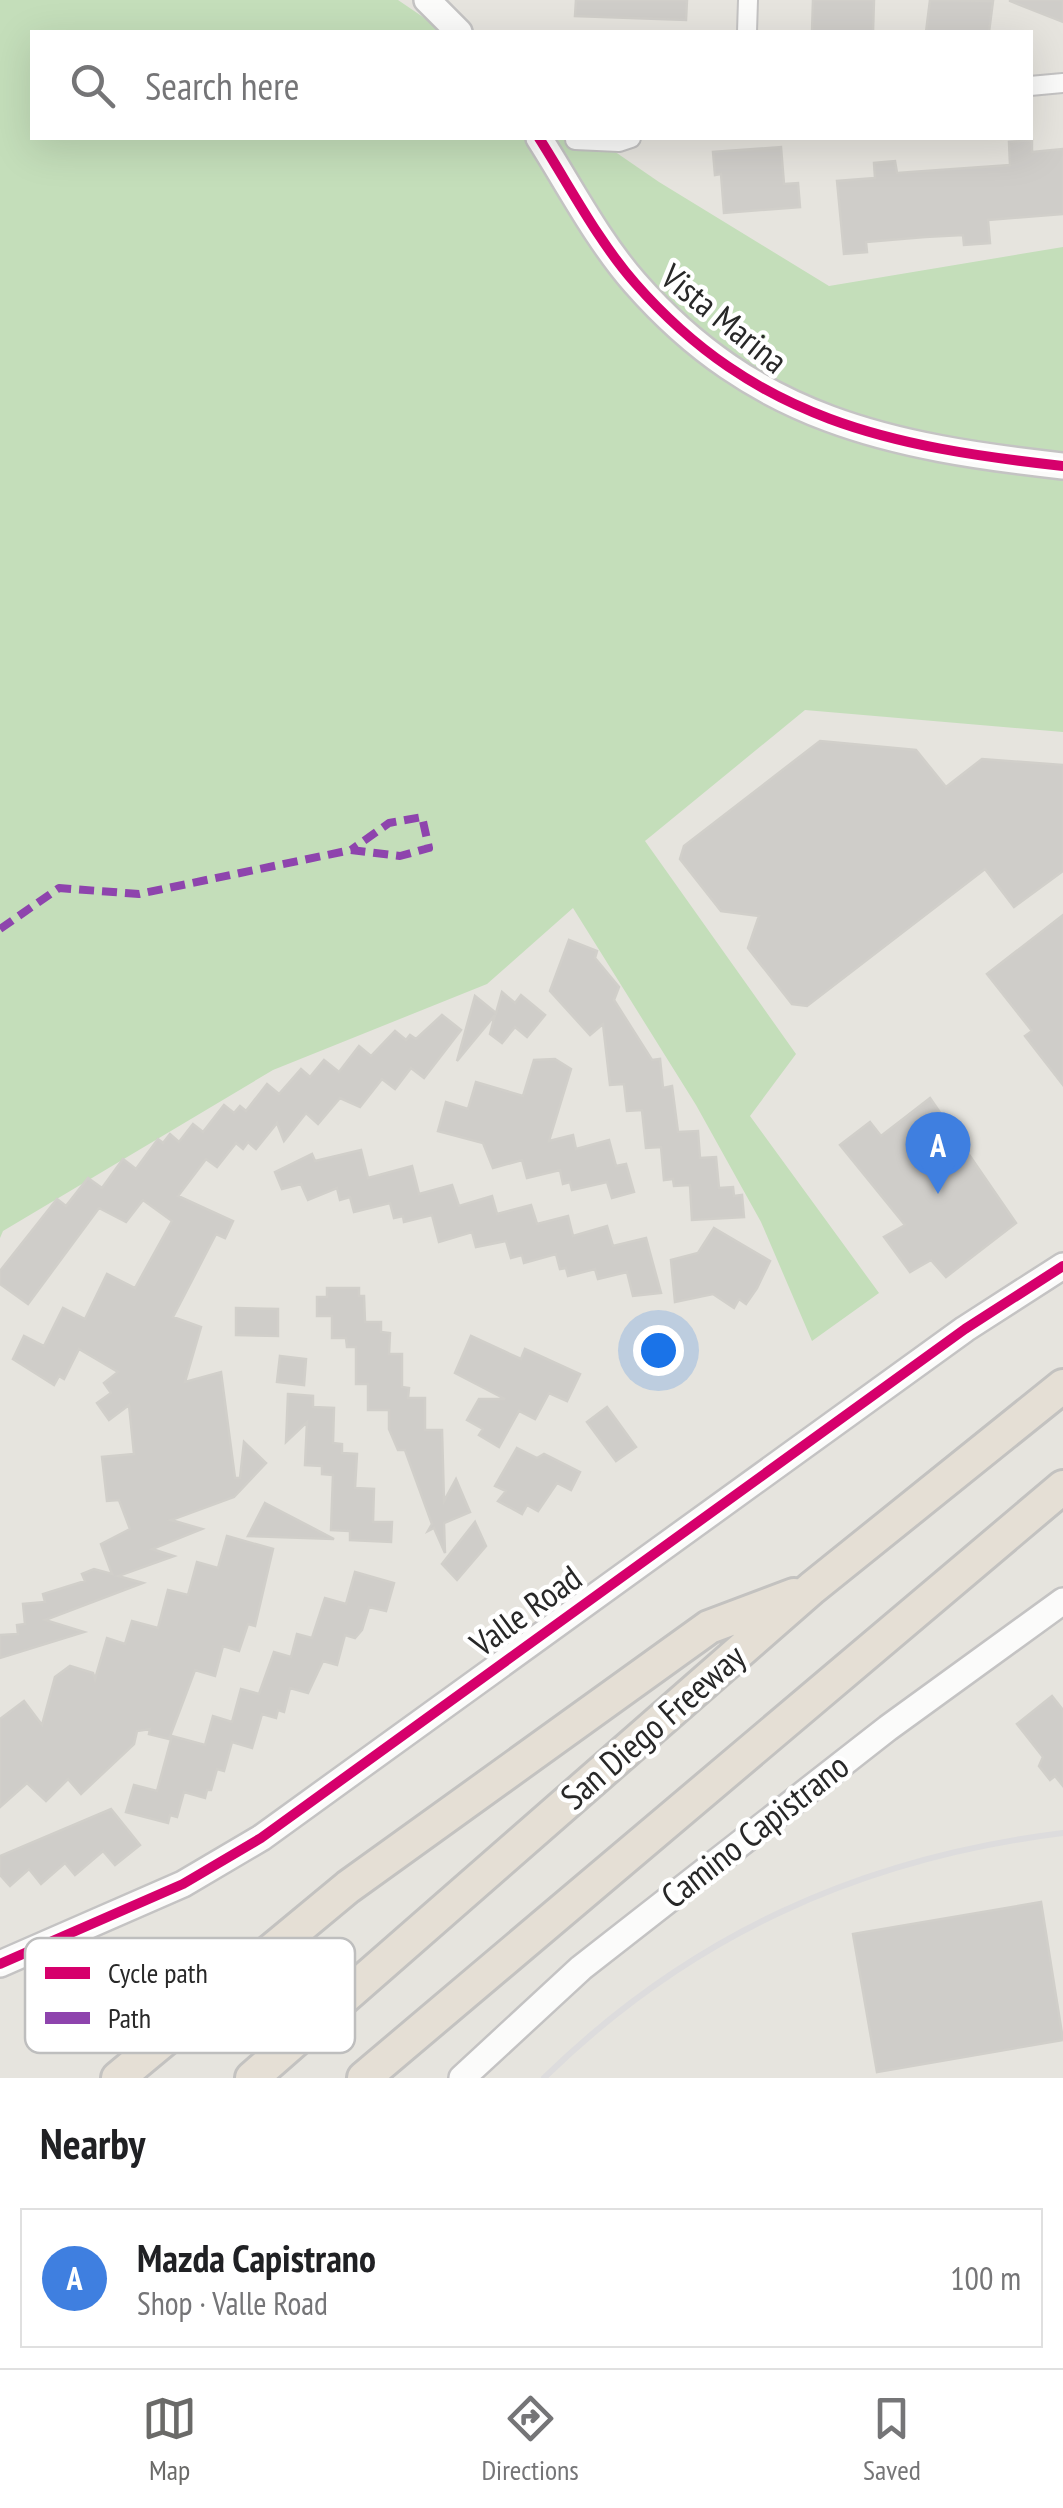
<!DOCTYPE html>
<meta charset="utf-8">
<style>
:root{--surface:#fff;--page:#f6f6f6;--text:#202124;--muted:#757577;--line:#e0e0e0;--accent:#6a6a68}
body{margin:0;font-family:"PT Sans Narrow",sans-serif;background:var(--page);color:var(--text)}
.you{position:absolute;left:658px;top:1350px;width:35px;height:35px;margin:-25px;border:8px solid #fff;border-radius:50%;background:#1a73e8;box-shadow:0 0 0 15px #1a73e833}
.badge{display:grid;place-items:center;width:65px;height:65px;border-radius:50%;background:var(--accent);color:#fff;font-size:32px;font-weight:700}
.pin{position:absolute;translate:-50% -82px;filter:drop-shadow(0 2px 5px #0008)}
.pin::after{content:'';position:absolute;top:52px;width:35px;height:30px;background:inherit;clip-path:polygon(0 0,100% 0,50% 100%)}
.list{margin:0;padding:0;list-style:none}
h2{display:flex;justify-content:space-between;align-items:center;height:130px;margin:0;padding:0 40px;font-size:42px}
h2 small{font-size:32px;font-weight:400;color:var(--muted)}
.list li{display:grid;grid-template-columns:65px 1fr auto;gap:30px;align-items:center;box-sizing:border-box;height:140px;margin:0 20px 20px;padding:0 20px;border:2px solid var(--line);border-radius:0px}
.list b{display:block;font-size:38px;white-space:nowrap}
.list p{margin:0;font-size:32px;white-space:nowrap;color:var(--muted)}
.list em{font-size:32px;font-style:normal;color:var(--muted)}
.icon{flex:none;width:55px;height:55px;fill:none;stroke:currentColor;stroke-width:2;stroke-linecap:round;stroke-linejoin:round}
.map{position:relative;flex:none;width:1063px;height:2078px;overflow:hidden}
.search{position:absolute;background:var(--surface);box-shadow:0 10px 40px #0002;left:30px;right:30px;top:30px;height:110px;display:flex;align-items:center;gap:25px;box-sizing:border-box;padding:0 35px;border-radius:0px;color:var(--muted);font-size:38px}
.sheet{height:290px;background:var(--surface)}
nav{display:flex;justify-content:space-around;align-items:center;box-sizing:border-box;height:140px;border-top:2px solid var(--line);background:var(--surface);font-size:28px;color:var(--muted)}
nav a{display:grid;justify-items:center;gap:5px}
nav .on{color:var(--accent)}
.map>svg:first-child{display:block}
.green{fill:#c4deba}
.building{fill:#cfcdc9;stroke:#d1cfca;stroke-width:2.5}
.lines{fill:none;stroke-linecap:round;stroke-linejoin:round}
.street-casing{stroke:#c4c3c3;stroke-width:22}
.secondary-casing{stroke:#c4c3c3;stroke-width:30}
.highway-casing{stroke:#c3c2c0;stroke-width:38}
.street{stroke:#fbfbfa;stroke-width:18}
.secondary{stroke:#fbfbfa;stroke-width:25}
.highway{stroke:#e5dfd5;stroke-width:32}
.rail{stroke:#dddcdd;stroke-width:6}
.quiet{stroke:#8e44ad;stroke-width:8;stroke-dasharray:15 8;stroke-linecap:butt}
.cycleway-casing{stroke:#fff;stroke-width:16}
.cycleway{stroke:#d6006c;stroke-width:10}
.labels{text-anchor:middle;stroke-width:9;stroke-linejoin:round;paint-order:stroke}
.street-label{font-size:35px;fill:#282828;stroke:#fff}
.key{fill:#fff;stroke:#bebebe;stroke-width:2.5}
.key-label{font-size:28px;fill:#282828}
</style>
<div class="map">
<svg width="1063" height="2078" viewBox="0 0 1063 2078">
<rect width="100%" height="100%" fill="#e6e4de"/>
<path class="green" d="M0,0H398L445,32H32V138H595L659,182L829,286L1063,247V732L805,710L645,841L796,1054L750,1116L879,1293L812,1341L761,1222L696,1105L573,908L487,984L273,1070L3,1231L0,1238Z"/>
<path class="building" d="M576,0H687L686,20L575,16Z
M813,0H874L873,32H812Z
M930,0L993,1L989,32H926Z
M1010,0H1063V22L1010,1Z
M1032,140V152L1063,149V214L988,220L990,243L964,245L963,235L925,237L866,242L867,252L844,254L837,181L875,178L874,163L895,161L897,173L1010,165L1009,142Z
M781,147L784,184L798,183L800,207L724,213L721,174L715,175L713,152Z
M820,741L916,750L946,787L982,759L1063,765V871L1014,907L985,869L807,1006L792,1004L748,948L759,916L721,911L680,859L684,846Z
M1063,915V1085L1025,1036L1032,1031L987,974Z
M569,940L597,951L595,958L619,987L614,1000L652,1060L660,1059L663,1088L672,1086L678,1132L698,1131L700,1158L716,1157L719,1188L733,1187L734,1196L742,1195L744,1217L692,1220L690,1185L674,1186L673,1179L664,1180L661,1147L646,1148L642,1110L627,1111L624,1084L610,1085L603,1024L590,1035L550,991Z
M502,992L515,1003L521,995L545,1015L527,1037L515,1027L502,1043L490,1034L495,1015L457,1061L475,996L496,1013Z
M442,1015L461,1030L424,1078L411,1068L395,1089L382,1079L360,1107L340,1098L318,1124L306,1113L284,1141L277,1123L256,1149L248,1142L243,1149L236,1143L217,1167L206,1159L178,1196L233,1221L225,1238L216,1234L173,1317L201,1327L185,1382L221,1372L235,1478H240L244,1442L266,1463L234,1497L171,1520L202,1529L152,1549L174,1556L118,1576L143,1583L45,1620L84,1632L0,1658V1635L18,1634L17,1625L25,1624L23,1604L45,1602L43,1594L85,1581L82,1574L94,1569L112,1574L101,1544L130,1529L119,1500L107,1501L102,1457L134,1454L129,1405L109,1420L97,1403L111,1393L104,1383L118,1372L79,1349L64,1379L59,1376L54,1385L13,1359L24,1336L44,1346L63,1308L85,1319L107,1274L135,1288L172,1221L143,1200L126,1222L99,1208L28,1304L0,1284V1271L57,1199L66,1206L88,1178L102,1188L123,1159L136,1169L158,1139L163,1143L170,1134L179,1142L193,1124L203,1132L224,1105L234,1113L240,1106L246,1111L267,1084L279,1094L301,1069L310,1077L324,1060L339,1072L359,1046L371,1056L395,1031L406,1040L410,1035L416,1039Z
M555,1059L571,1069L549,1141L573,1135L576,1149L609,1140L616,1166L626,1164L634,1192L612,1198L607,1182L572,1190L570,1182L563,1184L560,1170L527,1178L522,1160L493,1168L483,1143L438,1131L446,1102L468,1109L476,1082L523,1096L534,1060Z
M930,1098L1016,1223L946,1277L931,1260L910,1272L884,1237L905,1225L840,1145L870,1122L881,1136Z
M361,1150L368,1178L412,1166L419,1194L452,1185L459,1206L492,1196L497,1214L531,1205L537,1224L568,1216L573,1236L607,1226L613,1246L646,1238L661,1293L633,1296L627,1272L598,1279L595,1269L568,1276L566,1268L560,1269L556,1254L524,1263L522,1255L511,1258L506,1241L476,1247L472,1232L439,1242L432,1215L404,1222L403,1216L394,1218L390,1203L354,1212L350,1197L340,1200L337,1188L308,1200L301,1184L282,1189L275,1172L312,1154L315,1161Z
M714,1228L770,1261L757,1288L746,1304L739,1299L734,1308L713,1294L675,1302L671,1260L698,1253Z
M327,1288H359V1296H364L365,1322H381V1332L390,1333L389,1354H402V1387L409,1388L408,1398H425V1430H442L444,1501L456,1479L470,1512L444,1523L445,1553L434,1528L428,1531L432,1524L405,1450H398L389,1429V1410H368V1384H356V1347H347L346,1338H332V1316H317V1297H327Z
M236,1308L278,1309V1336L236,1335Z
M471,1336L521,1359L525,1349L580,1374L567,1401L549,1393L535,1419L519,1411L499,1447L479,1435L483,1429L467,1420L479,1399H505L455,1373Z
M280,1356L306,1359L304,1385L277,1382Z
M288,1394L313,1396V1407L334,1408L333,1443L342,1444V1453L357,1454L355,1488L374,1489L373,1522H392L391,1542L350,1540V1531L331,1530L333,1475L322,1474V1466L305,1465L307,1422L286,1442Z
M607,1407L636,1447L616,1461L587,1422Z
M517,1448L537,1458L544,1454L580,1472L571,1490L557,1483L538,1511L527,1505L522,1514L498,1501L506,1491L495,1486Z
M265,1503L334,1539L248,1536Z
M475,1522L486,1546L457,1580L442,1564Z
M227,1536L273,1549L255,1626L248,1624L239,1651L223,1646L215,1676L195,1670L169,1739L149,1734L150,1729L137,1731L134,1744L81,1794L68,1779L46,1801L27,1783L0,1807V1719L24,1701L42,1725L55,1677L70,1666L93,1673L95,1679L107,1638L125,1644L132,1621L158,1628L168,1590L188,1595L197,1562L218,1568Z
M355,1572L394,1583L386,1611L369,1607L362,1630L355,1638L345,1635L337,1665L323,1661L308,1693L290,1688L284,1712L278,1710L276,1718L262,1714L252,1748L232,1742L224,1771L217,1769L211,1790H207L205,1798L184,1792L177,1817L170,1815L168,1823L126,1812L134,1785L157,1791L172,1736L205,1745L213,1716L232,1722L241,1689L259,1694L274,1652L291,1657L297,1634L312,1638L325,1598L346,1604Z
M1052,1696L1063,1710V1786L1055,1776L1050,1780L1039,1766L1043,1757L1017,1724Z
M111,1809L140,1845L115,1865L103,1851L75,1875L65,1863L41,1884L29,1869L10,1886L0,1875V1856Z
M1041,1902L1063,2040L877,2072L853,1934Z"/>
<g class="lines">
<defs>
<path id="street" d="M747,32L748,0
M1030,86L1063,83
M575,140L619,142L631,138"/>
<path id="secondary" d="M427,0L459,32
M539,138C569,185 598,241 635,283C755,420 891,447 1063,466
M0,1964L183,1884L261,1838L965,1329L1063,1266
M462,2078L581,1968L888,1728L1063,1601"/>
<path id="highway" d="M118,2078L348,1887L709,1627L794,1595
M252,2078L812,1588L1063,1386
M364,2078L1063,1487"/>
</defs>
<use href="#street" class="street-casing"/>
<use href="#secondary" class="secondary-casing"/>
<use href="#highway" class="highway-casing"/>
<use href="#street" class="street"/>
<use href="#secondary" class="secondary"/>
<use href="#highway" class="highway"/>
<path class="rail" d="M544,2078C690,1935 861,1858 1063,1833"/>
<path class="quiet" d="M0,929L59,888L139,894L351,850L400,856L429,848L422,817L389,823L351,850"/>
<defs>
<path id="cycleway" d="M539,138C569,185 598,241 635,283C755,420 891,447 1063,466
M0,1964L183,1884L261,1838L965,1329L1063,1266"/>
</defs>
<use href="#cycleway" class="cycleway-casing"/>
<use href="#cycleway" class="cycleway"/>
</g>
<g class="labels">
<g class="street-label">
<text transform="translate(724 319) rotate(39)" y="12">Vista Marina</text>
<text transform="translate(526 1611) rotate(-36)" y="12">Valle Road</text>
<text transform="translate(653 1727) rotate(-41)" y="12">San Diego Freeway</text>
<text transform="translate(755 1831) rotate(-38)" y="12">Camino Capistrano</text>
</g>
</g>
<rect x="25" y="1938" width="330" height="115" rx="15" class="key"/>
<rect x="45" y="1967" width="45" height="12" fill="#d6006c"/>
<rect x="45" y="2012" width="45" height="12" fill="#8e44ad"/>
<g class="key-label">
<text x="108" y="1983">Cycle path</text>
<text x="108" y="2028">Path</text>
</g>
</svg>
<div class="you"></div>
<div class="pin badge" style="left:938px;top:1194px;background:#3f7fe0">A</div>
<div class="search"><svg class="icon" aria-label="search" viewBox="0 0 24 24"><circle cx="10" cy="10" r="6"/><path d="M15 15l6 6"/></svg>Search here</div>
</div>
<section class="sheet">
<h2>Nearby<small></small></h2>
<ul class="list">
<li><span class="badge" style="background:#3f7fe0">A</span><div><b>Mazda Capistrano</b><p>Shop · Valle Road</p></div><em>100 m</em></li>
</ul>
</section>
<nav>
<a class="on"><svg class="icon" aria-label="map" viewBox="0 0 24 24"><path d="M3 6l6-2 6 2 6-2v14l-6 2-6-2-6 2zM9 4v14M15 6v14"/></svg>Map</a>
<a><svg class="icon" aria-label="directions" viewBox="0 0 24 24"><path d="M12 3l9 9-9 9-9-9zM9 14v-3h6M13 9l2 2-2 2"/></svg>Directions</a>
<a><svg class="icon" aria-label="saved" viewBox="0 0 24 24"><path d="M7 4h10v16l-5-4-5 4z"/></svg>Saved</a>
</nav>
